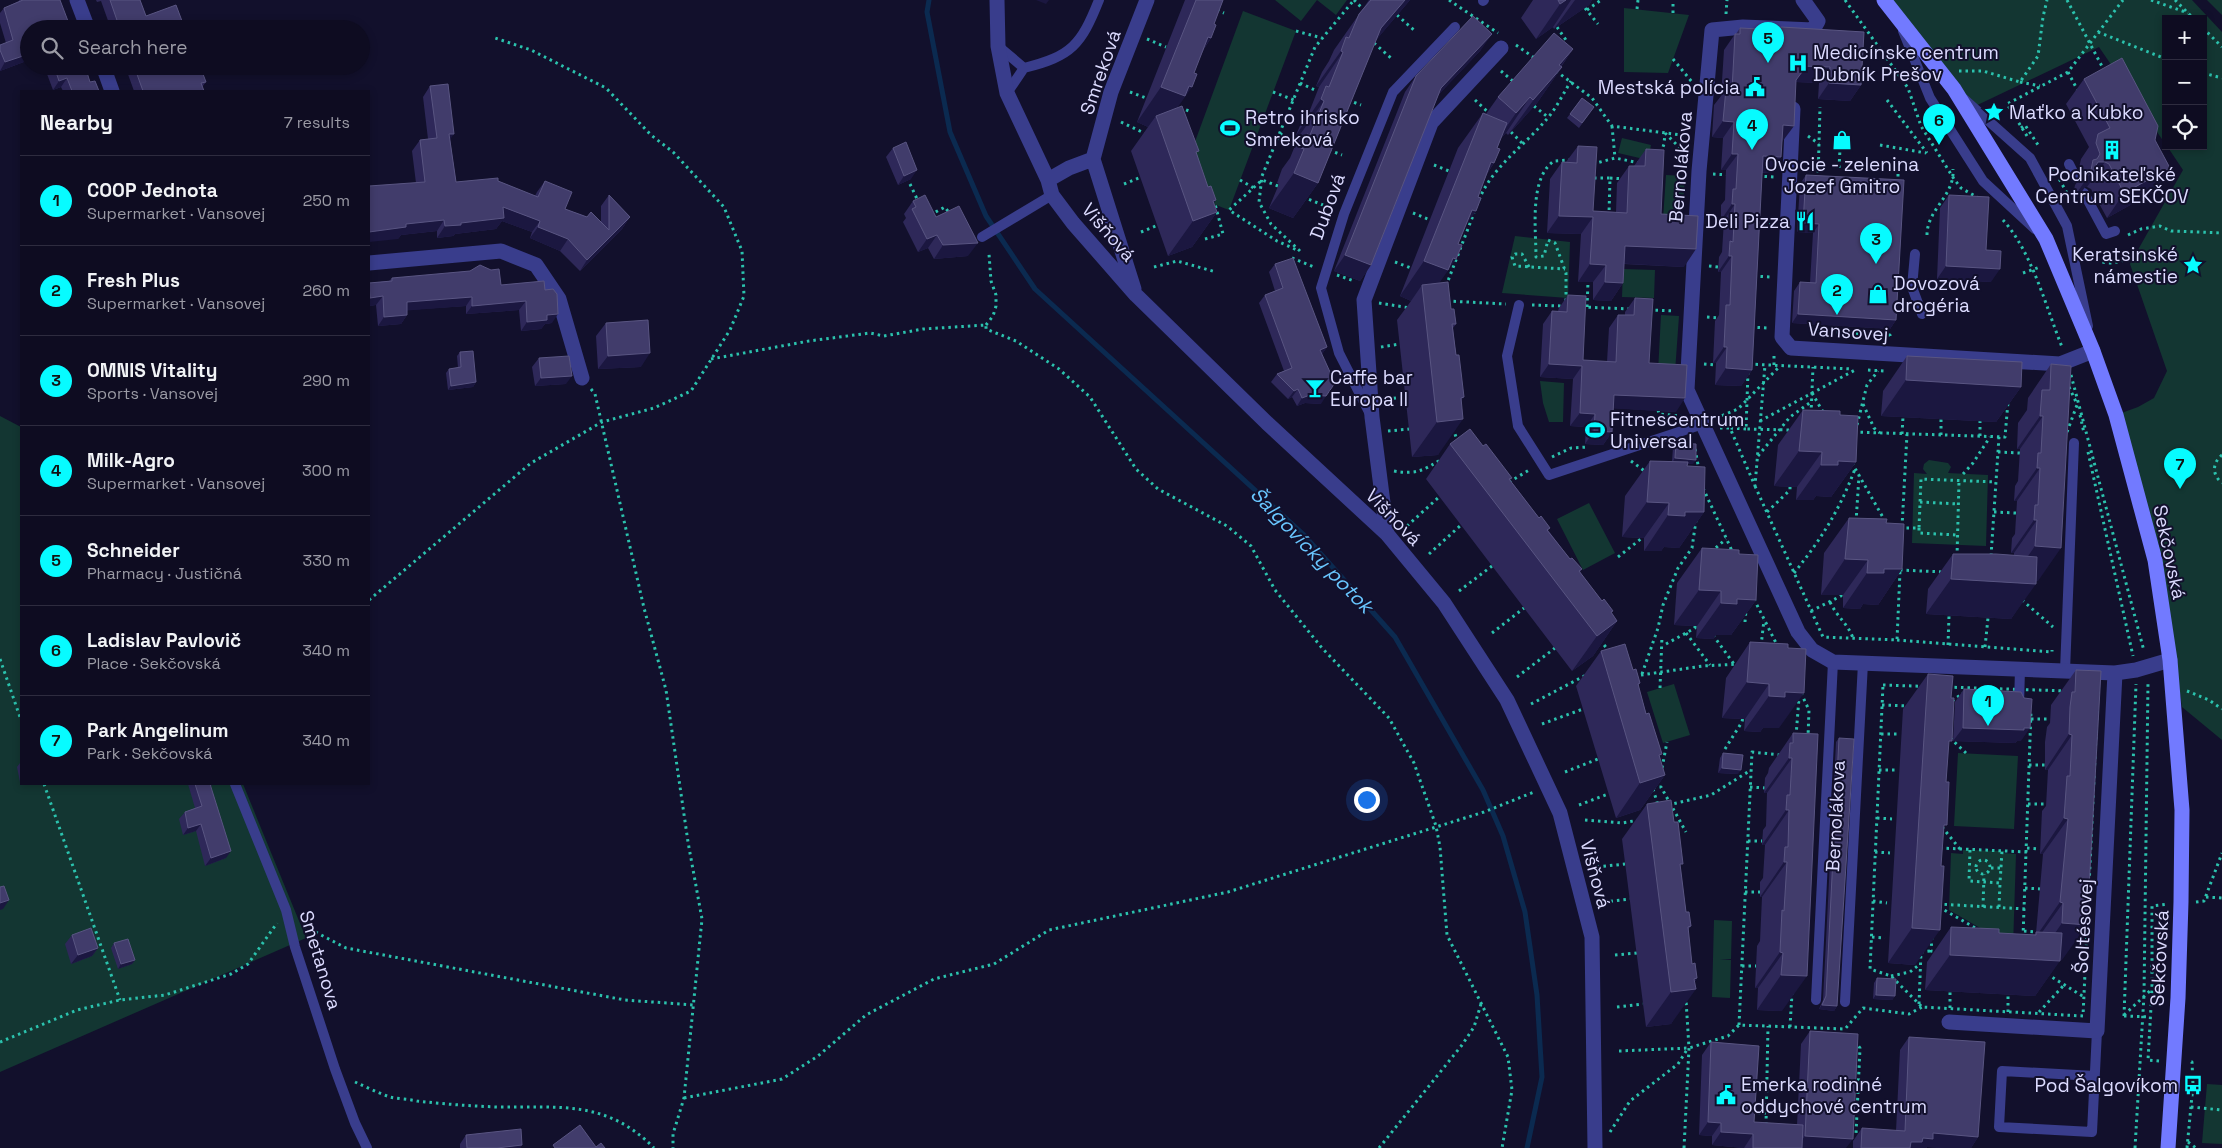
<!DOCTYPE html>
<meta charset="utf-8">
<style>
:root{--surface:#0e0c21;--page:#1c1a2e;--text:#f1f3f6;--muted:#9b9ba5;--line:#2e2c3f;--accent:#07fbff}
body{margin:0;font-family:"Space Grotesk",sans-serif;background:var(--page);color:var(--text)}
.controls{position:absolute;right:15px;top:15px;display:grid;overflow:hidden;border-radius:0px;box-shadow:0 2px 8px #0003}
.controls button{width:45px;height:45px;display:grid;place-items:center;padding:0;border:0;border-bottom:1px solid var(--line);background:var(--surface);color:var(--text);font:25px sans-serif}
.you{position:absolute;left:1366px;top:799px;width:18px;height:18px;margin:-12px;border:4px solid #fff;border-radius:50%;background:#1a73e8;box-shadow:0 0 0 8px #1a73e833}
.badge{display:grid;place-items:center;width:32px;height:32px;border-radius:50%;background:var(--accent);color:#111;font-size:16px;font-weight:700}
.pin{position:absolute;translate:-50% -41px;filter:drop-shadow(0 1px 2px #0008)}
.pin::after{content:'';position:absolute;top:26px;width:18px;height:15px;background:inherit;clip-path:polygon(0 0,100% 0,50% 100%)}
.list{margin:0;padding:0;list-style:none}
h2{display:flex;justify-content:space-between;align-items:center;height:65px;margin:0;padding:0 20px;font-size:21px}
h2 small{font-size:16px;font-weight:400;color:var(--muted)}
.list li{display:grid;grid-template-columns:32px 1fr auto;gap:15px;align-items:center;box-sizing:border-box;height:90px;padding:0 20px;border-top:1px solid var(--line)}
.list b{display:block;font-size:19px;white-space:nowrap}
.list p{margin:0;font-size:16px;white-space:nowrap;color:var(--muted)}
.list em{font-size:16px;font-style:normal;color:var(--muted)}
.icon{flex:none;width:28px;height:28px;fill:none;stroke:currentColor;stroke-width:2;stroke-linecap:round;stroke-linejoin:round}
.map{position:relative;flex:none;width:2222px;height:1148px;overflow:hidden}
.search{position:absolute;background:var(--surface);box-shadow:0 2px 8px #0003;left:20px;top:20px;width:350px;height:55px;display:flex;align-items:center;gap:12px;box-sizing:border-box;padding:0 18px;border-radius:28px;color:var(--muted);font-size:19px}
.panel{position:absolute;background:var(--surface);box-shadow:0 2px 8px #0003;left:20px;top:90px;width:350px;height:695px;border-radius:0px}
.map>svg:first-child{display:block}
.green{fill:#133632}
.lines{fill:none;stroke-linecap:round;stroke-linejoin:round}
.stream{stroke:#0b2a50;stroke-width:5}
.path{stroke:#2bc2ad;stroke-width:3;stroke-dasharray:2.5 4;stroke-linecap:butt}
.lane{stroke:#393d8c;stroke-width:10}
.street{stroke:#393d8c;stroke-width:15}
.secondary{stroke:#727aff;stroke-width:15}
.wall{fill:#2e2859}
.shaded-wall{fill:#1b1740}
.building{fill:#413c6b;stroke:#595582}
.labels{text-anchor:middle;stroke-width:4;stroke-linejoin:round;paint-order:stroke}
.poi-label{font-size:19px;fill:#dcdbff;stroke:#12102c;text-anchor:start}
.street-label{font-size:19px;fill:#dcdbff;stroke:#12102c}
.water-label{font-size:20px;font-style:italic;fill:#69c6ff;stroke:#12102c}
</style>
<div class="map">
<svg width="2222" height="1148" viewBox="0 0 2222 1148">
<rect width="100%" height="100%" fill="#12102c"/>
<path class="green" d="M1275,0H1347L1336,15L1317,0L1301,21Z
M1882,0H2192L2222,32V740L2182,707L2161,562L2116,415L2138,407L2154,398L2167,371L2130,264L2183,170L2167,146H2203V19H2166V145L2099,47L1969,109Z
M2207,0H2222V15Z
M1624,8L1689,15L1668,73L1624,72Z
M1243,11L1296,31L1229,210L1200,199L1189,158Z
M1622,138L1651,145L1648,160L1618,153Z
M1666,175L1685,176L1682,220L1663,219Z
M1515,236L1570,242L1568,298L1502,293Z
M1623,269L1655,270L1654,298L1622,297Z
M1661,315L1679,316L1675,372H1658Z
M1540,381L1564,383L1563,422H1549L1543,403Z
M0,416L21,427V784H243L306,938L0,1072Z
M1929,460L1948,463L1951,467L1948,473L1988,475L1986,546L1912,543L1914,473L1927,474L1923,469L1924,464Z
M1589,503L1615,553L1583,570L1557,519Z
M1674,684L1690,735L1663,743L1647,692Z
M1958,753L2018,756L2014,829L1954,826Z
M1963,850L2005,851L2003,853L2016,854L2013,947L1949,910L1951,853L1963,854Z
M1714,920L1732,921L1731,959H1720L1731,960L1730,998L1712,997Z
M2207,1084L2222,1085V1144L2202,1143Z"/>
<g class="lines">
<path class="stream" d="M929,0L927,12L950,132L986,216L1035,289L1303,534L1395,637L1483,790L1503,836L1525,912L1537,995L1542,1077L1527,1148"/>
<path class="path" d="M1354,0L1364,10
M1449,0L1498,33
M1845,0L1908,88L1921,126L1954,179L1961,188L1980,199
M2067,0L2105,72
M2151,0L2188,13
M2175,0L2194,19
M1585,8L1598,24
M1637,9L1638,0
M1217,10L1224,13
M1587,10L1601,0
M1673,13V0
M1726,14L1727,0
M1397,15L1415,31
M1557,27L1568,43
M2203,28L2222,47
M1296,31L1322,38
M2098,32L2166,59
M1147,39L1166,47
M1374,43L1391,58
M1516,45L1536,59
M1673,59L1692,82
M1501,71L1515,83
M1556,71L1592,98L1612,126L1689,136
M1959,71H1983L2020,82L2038,56L2043,17L2047,0
M2068,72L2078,91
M2203,73L2222,78
M2020,82L2040,86
M1300,83L1317,91
M1130,92L1146,98
M1273,92L1294,100
M1348,100L1361,105
M1475,100L1489,113
M1887,100L1927,153
M1174,105L1189,111
M1534,106L1549,118
M1121,122L1146,134
M1612,126L1615,158
M2021,128L2025,125L2040,148
M1511,132L1524,145
M1665,133L1685,153
M1280,134L1297,141
M1808,136L1819,144
M2027,136L2007,104L2068,72L2123,0
M1880,145L1926,153
M1329,150L1342,155
M1661,153L1664,144L1665,133
M1593,164L1615,158L1640,163
M1434,165L1449,171
M1839,168L1840,149
M2053,168L2067,193
M1713,174L1729,175
M1758,176L1774,177
M1594,178H1610L1609,214
M1610,178L1625,179
M1818,179L1820,107
M1240,180L1254,188
M1898,183V169
M910,184L918,201
M1124,184L1141,177
M1278,186L1262,180L1229,210L1277,241L1297,250
M1303,197L1323,205
M1479,200C1492,167 1524,146 1546,120C1556,109 1563,94 1571,81
M1413,213L1430,220
M930,215L945,207L950,214
M2003,220C2032,252 2046,307 2062,347
M1756,224L1772,225
M1141,232L1158,225
M1927,235C1927,209 1955,196 1953,169
M2128,235L2141,229L2160,226L2171,231L2222,233
M1205,239L1223,234L1215,204
M1300,251L1271,224L1259,202L1262,176L1315,47L1354,0
M2086,252C2099,264 2110,266 2126,259
M1292,258L1314,267
M1395,262L1411,268
M1709,266L1718,267
M1154,267L1177,261L1216,272
M1529,267L1522,254H1515L1512,257L1515,266L1565,269
M2023,273L2040,267
M1337,275L1354,281
M1754,276L1770,277
M1446,286L1474,213
M1447,301L1506,304
M1566,301V273L1555,243L1548,240L1544,256L1536,257C1536,229 1529,178 1554,161L1570,160
M1379,303L1410,308
M1532,305L1563,306
M1582,307L1631,309
M1587,307L1588,282
M1649,310L1675,311
M1707,317L1719,318
M1811,324V331L1890,335V338
M986,325L993,316L996,306V295L991,281L989,254
M1751,327L1767,328
M1381,347L1400,344
M711,359L809,341L870,333L884,336L923,329L986,325V329L1016,341L1059,369L1090,397L1136,469L1158,489L1227,526L1251,546L1275,590L1322,648L1389,718L1414,763L1436,826L1440,847L1447,935L1508,1057L1512,1090L1502,1148
M1704,364L1716,365
M1749,364L1852,369
M1774,365V352
M1868,370L1885,371
M1748,372L1746,429L1790,430
M2071,375L2144,651
M2069,387L2077,404
M591,389L595,394L644,608L666,690L688,842L702,919L684,1098L673,1134V1148
M1812,393L1823,412
M1387,399L1406,397
M1863,404L1874,428L1880,433
M1658,410L1659,414L1681,416
M1811,414L1813,367
M2080,415L2084,433
M1716,418L1738,409L1780,366
M1760,421L1855,370
M1857,425L1867,385L1878,371
M1453,428L1458,443
M1720,428H1730
M1746,429L1730,428L1755,486L1765,365
M1388,431L1409,429
M1854,432L2005,437L2008,402
M2067,432L2077,405
M1902,434L1903,417
M1941,435V419
M1980,436V421
M1695,449L1699,470
M1998,452L2020,453
M2088,452L2133,656
M2222,455C2212,463 2212,475 2222,483
M1758,456L1790,417L1811,402
M1552,457L1571,448L1588,447
M1631,461L1646,472
M1852,463L1885,521
M1394,471C1416,475 1424,470 1442,459
M1963,474L1973,463L1990,437
M1509,482L1531,469
M1755,486L1823,637L1897,640L1900,571
M1703,488L1733,553
M1920,502L1958,504
M1767,512L1790,490V485
M1994,512L2016,513
M1856,522L1859,476
M1407,526L1439,497
M1902,527L1907,434
M1900,528H1919L1921,479L1996,482
M1919,528V533L1957,535
M1711,552L1726,539
M1429,554L1461,525
M1991,556L1999,437
M1618,557L1642,538L1643,535
M1957,557L1959,481
M1900,570L1944,572
M1794,573C1822,538 1839,511 1855,469
M1459,591L1492,566
M1754,599L1778,647
M369,600L531,463L602,422L654,408L691,391L730,330L744,296L742,251L724,207L673,152L651,135L606,88L531,50L492,37
M2022,600L2053,627
M1830,602C1837,617 1848,624 1853,638
M1811,611L1841,596V593
M1745,622L1746,610
M1492,633L1524,608
M1686,633L1710,665
M1713,635L1734,664
M1600,640L1609,651
M1897,640L2052,652V650
M1666,644L1695,628V623
M1948,645L1949,616
M1761,646L1764,620
M1985,647L1988,618
M0,659L21,720
M1642,674L1658,628L1663,605L1678,568L1692,548L1696,520
M1641,675L1703,666L1739,664
M1517,677L1555,648
M1883,685L2098,692L2083,1016L1922,1007L1891,976L1870,969Z
M1660,688L1662,636
M2187,691L2209,700L2222,709
M1801,693L1809,710L1808,737
M1952,701L1963,693
M1531,704L1588,674
M1882,705L1909,706
M2031,719H2050
M1542,724L1583,709
M1881,734H1897
M1796,736L1799,698
M1950,738L1966,753
M1725,749L1742,722L1743,717
M2029,765H2045
M1662,768L1667,742
M1879,770H1895
M1565,772L1598,759
M44,784L120,1000
M1653,787H1661L1686,832
M1750,787L1765,788
M1653,789L1658,805
M2028,804H2046
M1579,805L1608,794
M1668,805L1711,795L1751,770
M1877,818L1892,819
M1585,820L1622,823L1639,820
M1942,827L1960,849
M1748,841H1762
M1940,848L2027,852
M2027,848L2040,849
M1970,850L1969,881L2000,883L2002,851
M1875,852L1890,853
M1976 867a7 7 0 1 1 14 0a7 7 0 1 1-14 0Z
M1597,867L1625,864
M1991,868H2001
M2025,888L2041,889
M1745,892H1760
M2206,897L2222,898
M1873,901L1887,903
M1604,902L1630,899
M2196,902L2204,901L2222,853
M1938,904L2025,909
M1939,907L1977,929
M1983,907L1984,874
M1999,907L2000,883
M304,926L346,948L625,1000L694,1005
M2024,931L2036,932
M1872,937L1885,938
M1932,937L1931,951L1936,952
M2023,937L2031,711
M1615,955L1637,953
M1742,966H1756
M2047,974L2084,997
M1891,976L1910,972L1920,964
M1919,1004L1921,952L1931,951
M1617,1007L1643,1004
M1950,1008V991
M2008,1012V995
M2039,1012L2064,985
M2124,1015L2152,989
M2124,1016L2136,684
M2124,1016L2150,1017
M1739,1025L1752,752L1781,755
M1790,1027L1792,993
M1855,1041L1860,1048L1856,1134L1861,1135
M0,1042L77,1010L120,1000L165,995L231,974L248,964L277,923
M1619,1051L1689,1048L1728,1036L1739,1025L1845,1029L1863,1008L1909,1014L1922,1007
M2159,1061L2148,1060L2152,989V906L2168,904
M355,1082C366,1087 378,1093 390,1097C398,1099 408,1099 417,1101C443,1104 470,1106 497,1107C558,1108 606,1099 654,1148
M684,1098L782,1079L818,1056L866,1015L934,979L994,964L1049,930L1228,892L1484,812L1534,792
M2191,1107L2222,1110
M1751,1113H1766
M1766,1125L1768,1026
M1610,1132L1630,1101L1678,1064L1688,1048
M2188,1142L2196,1148
M1379,1148L1462,1045L1474,1027L1481,1004
M1684,1148L1689,1048L1686,1000
M2135,1148L2144,995L2148,682
M2187,1148L2193,1085L2192,1062H2188"/>
<path class="lane" d="M1483,1L1484,0
M1903,31L1930,98L1983,181L2035,229
M998,46L1024,68
M1007,93L1024,68C1072,56 1081,45 1099,0
M1964,99L2030,158L2067,226L2088,326
M2069,164L2076,178
M2084,193L2106,234L2115,231
M982,237L1052,195
M1915,254L1912,287L1922,314
M1519,305L1507,356L1518,426L1549,475L1703,424
M1369,412L1339,353L1321,288L1344,214L1393,92L1455,27
M2065,671L2074,443
M2019,705L2020,669
M235,784L286,910L295,947L335,1069L355,1123L367,1148
M1816,1000L1833,662
M1845,1002L1863,663
M2095,1076L2002,1071L1999,1127L2092,1132L2097,1031"/>
<path class="street" d="M77,0L88,29
M997,0L998,46L1007,93L1048,180L1052,195L1073,223L1136,295L1267,423L1387,534L1444,603L1507,700L1560,813L1592,937L1595,1148
M1803,0L1818,21L1813,30L1743,27L1712,30L1699,171L1687,390L1798,632L1812,650L1833,662L2115,673L2136,670L2170,660
M103,66L112,91
M1793,109L1782,337L1791,348L2060,364L2093,351
M1048,180L1069,168L1093,159
M369,263L501,251L536,265L559,299L582,378
M1134,289L1093,159L1111,92L1147,0
M1387,534L1372,417L1364,300L1431,123L1501,48
M1949,1022L2097,1031L2115,673"/>
<path class="secondary" d="M1884,0L1954,89L2046,239L2093,351L2116,415L2155,560L2170,660L2182,810L2181,902L2178,998L2168,1148"/>
</g>
<path class="wall" d="M19,0H60L29,29V60L0,71V45L6,43L0,23V13L4,8L19,1Z
M96,0H140L146,16L185,29H111L101,1L97,2Z
M1185,0H1223L1214,24L1211,38L1204,49L1177,108L1196,155L1217,212L1192,247L1168,256L1131,151L1148,127L1137,122Z
M1369,0H1410L1376,40L1318,183L1293,218L1269,208L1279,184L1277,183L1282,169L1290,158L1299,136L1296,135L1302,121L1310,110L1319,87L1316,86L1322,72L1329,61L1334,50Z
M1533,0H1592L1589,5L1554,29L1553,27L1536,39L1521,18Z
M1781,27L1861,85L1850,101L1818,99L1819,83L1796,82L1782,142L1770,173H1762L1752,370L1741,386L1715,385L1716,363H1713L1715,321L1719,315L1721,272H1718L1719,257L1722,252L1724,220H1721V205L1725,200L1726,170H1721L1723,138L1712,137L1714,105L1721,96L1724,50L1735,34H1736L1740,28L1778,30Z
M1573,49L1561,67H1562L1537,103L1508,135L1506,133L1501,138L1497,148L1494,163L1487,174L1466,225L1439,283L1451,309L1456,324L1453,328L1461,401L1438,455L1412,457L1397,320L1411,301L1400,296L1458,148L1483,113L1486,114L1498,97Z
M1481,50L1438,95L1371,265L1360,281L1334,271L1405,92L1416,76Z
M44,66H85L90,82L99,91H63L61,87L53,90Z
M125,66H200L206,82L202,87L204,91H134Z
M2084,79L2155,140L2170,168L2152,193L2107,218L2091,189L2087,187H2085L2078,197L2072,200L2075,185L2082,176L2079,168L2081,159L2089,147L2066,104Z
M430,86L450,139L456,182L498,181L535,196L537,192L545,181L565,209L601,222V206L609,195L630,217L622,229L580,271L560,251L530,238L532,232L502,221L496,229L455,234L453,236L437,238V231L401,235L398,239L416,183L412,151L420,140L428,139L423,97Z
M1582,98L1594,107L1579,128L1567,118Z
M1578,146L1593,211L1616,212L1617,183L1629,166H1634L1646,149L1661,214L1684,267L1624,264L1623,283L1611,301L1593,300V282H1578L1581,234L1547,233L1550,179L1562,162H1566Z
M893,148L911,179L898,185L886,157Z
M1806,175L1896,320L1890,329L1792,323L1794,291L1800,282L1810,283L1813,233L1797,232L1800,184Z
M1949,195L1986,250L1991,282L1937,279L1940,208Z
M913,201L936,217L968,256L934,259L928,248L918,252L903,222L906,218L904,214Z
M1275,264L1327,347L1322,354L1321,404L1305,403L1297,406L1292,397L1288,399L1271,382L1277,374L1284,371L1259,303L1265,295L1275,291L1269,272Z
M392,278L501,285L545,290L552,323L545,324L541,329L521,331L519,310L466,314V306L407,310V315L401,324L378,326L376,305L369,306V283L389,281Z
M1568,295L1583,360L1607,362L1609,328L1618,315H1625V312L1635,298L1649,363L1676,412L1613,408L1612,432L1603,445L1585,444L1586,427L1570,426L1573,379L1540,377L1543,324L1552,311H1558L1559,308Z
M606,323L641,367L598,369L596,336Z
M460,352L476,382L473,387L448,390L446,373L449,369L458,368L457,356Z
M1907,356L2021,387L1996,422L1881,416L1883,391Z
M539,358L566,384L535,386L532,367Z
M2051,364L2071,366L2038,581H2036L2011,619L1926,614L1928,589L1953,554L2014,555V553H2011L2012,538L2015,534L2017,501H2014L2015,486L2018,481L2020,449H2017L2018,423L2027,410L2028,398Z
M1803,410L1840,415L1856,462L1831,497L1816,496L1813,500H1796L1797,487L1774,486L1778,445Z
M1676,443L1693,464H1687V466L1704,512L1679,548L1664,547L1661,551H1644V538L1622,537L1625,496L1650,461H1672L1673,447Z
M1450,444L1483,446L1512,478L1510,480L1539,518L1550,528L1548,530L1570,559L1582,569L1580,572L1617,621L1593,656L1572,671L1426,479Z
M1849,518L1886,523L1902,569L1878,605L1863,604L1860,609L1843,608V595H1821L1824,553Z
M1702,548L1739,554L1756,600L1731,635H1716L1713,639L1696,638L1697,626L1674,625L1677,583Z
M1750,642L1788,644L1779,728H1763L1760,732L1744,731L1745,719L1722,718L1726,678Z
M1601,651L1633,670L1640,683L1638,686L1665,775L1640,810L1616,818L1576,686Z
M2076,670L2062,960H2060L2035,996L1925,990L1927,962L1951,927L1999,933L2034,935L2036,933L2043,854H2040L2042,811L2046,806L2048,770H2045V742L2047,727L2050,723L2051,705Z
M1928,674L1948,746L1943,829L1915,965L1888,963L1903,709Z
M1964,689L2021,741H2017L2015,743L1953,741L1955,702Z
M1793,733L1782,1011L1757,1010L1758,988H1755L1757,946L1760,941L1762,897H1760V882L1763,878L1765,845H1762L1763,830L1766,826L1767,793H1764L1765,778L1768,773L1769,768Z
M1839,738L1837,1006L1834,1011L1819,1009L1823,1000L1836,742Z
M1723,753L1738,774L1718,773L1720,758Z
M21,762V782H20L17,767L20,763Z
M188,784H213L211,786L226,858L205,866L196,831L183,835L179,819L185,812L195,808Z
M1647,804L1680,868L1686,912L1691,926L1688,930L1692,964L1697,978L1671,1024L1646,1027L1622,839Z
M72,935L98,948L92,956L71,964L65,944Z
M114,943L135,960L132,964L118,969L111,948Z
M1877,978L1895,996L1892,1000L1873,999L1874,983Z
M1810,1031L1846,1148H1744L1712,1145V1136L1699,1135L1702,1055L1711,1042L1754,1122L1797,1125L1801,1044Z
M1909,1037L1978,1137L1971,1148H1945L1927,1147L1926,1148H1853V1141L1862,1128L1896,1131L1900,1050Z
M466,1135L522,1145L520,1148H460V1144Z"/>
<path class="shaded-wall" d="M1036,0H1049L1046,4Z
M1405,0H1410L1356,64L1381,28Z
M1566,0H1571L1553,27L1536,39L1560,4Z
M1575,0H1592L1589,5L1554,29Z
M1492,34L1481,50L1430,104L1441,88Z
M1208,37L1211,38L1187,73Z
M1573,49L1554,76L1562,67L1537,103L1508,135L1559,65Z
M1341,51L1343,52L1319,87L1316,86Z
M29,54V60L0,71L5,62Z
M1802,66L1830,67L1819,83L1795,82Z
M67,78L61,87L53,90L59,81Z
M1829,83L1861,85L1850,101L1818,99Z
M1189,86L1192,87L1161,131L1156,116L1148,127L1137,122L1161,87Z
M1530,97L1506,133L1492,148L1516,113Z
M1321,99L1324,101L1299,136L1296,135Z
M1723,121L1734,122L1723,138L1712,137Z
M1783,125L1794,126L1782,142L1771,141Z
M449,134H454L446,145Z
M1732,154H1738L1726,170H1721Z
M1763,156L1781,157L1770,173L1752,172Z
M1491,162L1494,163L1470,199Z
M2098,162H2105L2087,187H2085L2078,197L2072,200Z
M2170,168L2152,193L2107,218L2124,193Z
M917,170L911,179L898,185L904,176Z
M1294,173L1318,183L1293,218L1269,208Z
M1216,200L1205,216L1217,212L1192,247L1168,256L1193,221L1213,201Z
M1732,204H1735L1724,220H1721Z
M503,207L540,221L532,232L502,221L496,229L455,234L453,236L437,238L445,226Z
M1472,210L1476,211L1451,246Z
M1559,216L1593,217L1581,234L1547,233Z
M630,217L622,229L580,271L587,260Z
M444,220L437,231L401,235L398,239L369,242V232L406,224Z
M1803,223L1819,224L1813,233L1797,232Z
M538,227L568,239L560,251L530,238Z
M937,235L928,248L918,252L927,239Z
M978,243L968,256L934,259L943,245Z
M1625,246L1696,249L1684,267L1613,263Z
M1345,255L1371,265L1360,281L1334,271Z
M1729,256H1732L1721,272H1718Z
M1453,258L1456,259L1431,295L1422,285L1411,301L1400,296L1424,261Z
M1590,264L1606,265L1593,282H1578Z
M1946,266L2000,269L1991,282L1937,279Z
M1605,282L1623,283L1611,301L1593,300Z
M383,296L376,305L369,306V299L370,298Z
M472,297L466,306L401,311L407,302Z
M526,301L519,310L466,314L472,306Z
M558,314L552,323L545,324L541,329L521,331L527,322L547,315Z
M1798,314L1896,320L1890,329L1792,323Z
M407,315L401,324L378,326L384,317Z
M1327,347L1321,356L1320,350Z
M1724,347H1727L1716,363H1713Z
M650,353L641,367L598,369L608,356Z
M1549,364L1582,366L1573,379L1540,377Z
M1726,368L1752,370L1741,386L1715,385Z
M572,376L566,384L535,386L541,378Z
M1906,380L2021,387L1996,422L1881,416Z
M476,382L473,387L448,390L451,386Z
M1298,389L1292,397L1288,399L1294,391Z
M1310,395L1326,396L1321,404L1305,403L1297,406L1302,398Z
M1614,395L1685,398L1676,412L1605,408Z
M1464,397L1447,421L1463,419L1438,455L1412,457L1437,422L1461,398Z
M1580,413L1595,414L1586,427L1570,426Z
M2040,416H2043L2020,449H2017Z
M1594,431L1612,432L1603,445L1585,444Z
M1799,451L1822,452L1797,487L1774,486Z
M1675,458L1696,460L1693,464L1672,463Z
M1838,461L1856,462L1831,497L1816,496L1813,500H1796L1821,465Z
M2037,468H2040L2017,501H2014Z
M1647,502L1669,503L1644,538L1622,537Z
M1685,512H1704L1679,548L1664,547L1661,551H1644L1668,515Z
M2034,520H2037L2014,553H2011Z
M2035,546L2061,548L2038,581L2012,579Z
M1845,559L1868,560L1843,595H1821Z
M1884,569H1902L1878,605L1863,604L1860,609L1843,608L1867,573Z
M1951,579L2036,584L2011,619L1926,614Z
M1699,590L1721,591L1697,626L1674,625Z
M1737,599L1756,600L1731,635H1716L1713,639L1696,638L1721,603Z
M1617,621L1593,656L1572,671L1597,636Z
M1747,682L1769,684L1745,719L1722,718Z
M1785,692L1804,693L1779,728H1763L1760,732L1744,731L1769,696Z
M1963,728H2030L2021,741H2017L2015,743L1953,741Z
M2069,734L2072,735L2048,770H2045Z
M1662,754L1642,782L1665,775L1640,810L1616,818L1659,755Z
M1789,758H1792L1767,793H1764Z
M1722,768L1741,770L1738,774L1718,773Z
M1786,810H1789L1765,845H1762Z
M2064,818L2068,819L2043,854H2040Z
M201,824L196,831L183,835L188,828Z
M231,851L226,858L205,866L211,858Z
M1784,862H1787L1762,897H1760Z
M9,900L3,909L0,910V903Z
M2060,902L2063,903L2038,938H2035Z
M2062,923L2087,925L2062,960L2037,959Z
M1912,928L1940,930L1915,965L1888,963Z
M98,948L92,956L71,964L78,955Z
M1780,952L1783,953L1758,988H1755Z
M1950,955L2060,961L2035,996L1925,990Z
M135,960L132,964L118,969L121,964Z
M1781,975L1807,976L1782,1011L1757,1010Z
M1697,978L1690,989H1696L1671,1024L1646,1027L1671,992L1694,979Z
M1876,995L1895,996L1892,1000L1873,999Z
M1822,1005L1837,1006L1834,1011L1819,1009Z
M1708,1122L1721,1123L1712,1136L1699,1135Z
M1721,1132L1753,1134L1744,1148L1712,1145Z
M1933,1133L1978,1137L1971,1148H1945L1927,1147L1926,1148H1907L1911,1142L1923,1138Z
M1805,1136L1853,1139L1846,1148H1796Z
M522,1145L520,1148H497Z"/>
<path class="building" d="M23,0H60L71,29H29V54L5,62L0,50V45L13,40L4,8Z
M110,0H140L146,16L176,5L185,29H120Z
M1196,0H1223L1214,24L1216,25L1211,38L1208,37L1194,73L1197,74L1192,87L1189,86L1185,96L1161,87Z
M1371,0H1405L1381,28L1318,183L1294,173L1304,149L1301,148L1307,134L1310,135L1324,101L1321,99L1326,86L1329,87L1343,52L1341,51L1346,37L1349,38L1359,14Z
M1558,0H1566L1560,4Z
M1473,16L1492,34L1441,88L1371,265L1345,255L1416,76Z
M1781,27L1864,32L1861,85L1829,83L1830,67L1802,66V72L1796,80L1794,126L1783,125L1781,157L1763,156L1752,370L1726,368L1727,347H1724L1726,305H1730L1732,256H1729L1730,241L1733,242L1735,204H1732L1733,189H1736L1738,154H1732L1734,122L1723,121L1726,89L1732,90L1735,34H1740V28L1780,30Z
M1554,33L1573,49L1559,65L1562,67L1533,100L1530,97L1516,113L1498,97Z
M2122,58L2158,126L2155,140L2170,168L2124,193L2109,164L2105,162H2098L2095,167L2096,171L2090,175L2093,160L2097,159L2100,154L2096,143L2098,134L2110,128L2084,79Z
M54,66H85L90,82L95,81L99,91H72L67,78L59,81Z
M134,66H200L206,82L201,83L204,91H143Z
M448,84L454,134H449L456,182L498,178V181L538,197L545,181L572,192L565,209L587,217L591,212L609,230V195L630,217L587,260L568,239L538,227L540,221L503,207L504,218L461,223V225L445,226L444,220L406,224V227L369,232V186L425,182L420,140L437,138L430,86Z
M1582,98L1594,107L1582,123L1570,114Z
M1182,106L1199,151L1196,152L1208,187L1211,186L1216,200L1213,201L1217,212L1193,221L1156,116Z
M1483,113L1507,123L1497,148L1500,149L1494,163L1491,162L1478,197L1481,198L1476,211L1472,210L1458,244L1462,245L1456,259L1453,258L1448,270L1424,261Z
M906,142L917,170L904,176L893,148Z
M1578,146L1597,147L1593,211L1627,213L1629,166H1645L1646,149L1664,150L1661,214L1698,216L1696,249L1625,246L1623,283L1605,282L1606,265L1590,264L1593,217L1559,216L1562,162L1577,163Z
M1806,175L1904,180L1896,320L1798,314L1800,282L1816,283L1819,224L1803,223Z
M925,195L936,217L959,206L978,243L943,245L937,235L927,239L912,209L916,207L913,201Z
M1949,195L1989,197L1986,250L2001,251L2000,269L1946,266Z
M1293,258L1327,347L1320,350L1335,383L1326,396L1310,395L1302,398L1298,389L1294,391L1277,374L1292,368L1265,295L1283,288L1275,264Z
M480,265L491,270L499,269L501,285L544,281L545,290L553,289L557,294L558,314L547,315V320L527,322L526,301L472,306V297L407,302V315L384,317L383,296L370,298L369,283L392,281V278L470,271Z
M1448,282L1451,309H1454L1456,324H1452L1456,355H1459L1464,397L1461,398L1463,419L1437,422L1422,285Z
M1568,295L1586,296L1583,360L1616,362L1618,315H1634L1635,298L1653,299L1649,363L1687,365L1685,398L1614,395L1612,432L1594,431L1595,414L1580,413L1582,366L1549,364L1552,311L1567,312Z
M648,320L650,353L608,356L606,323Z
M473,351L476,382L451,386L449,369L461,367L460,352Z
M569,356L572,376L541,378L539,358Z
M1907,356L2022,362L2021,387L1906,380Z
M2051,364L2071,366L2061,548L2035,546L2037,520H2034L2035,505H2038L2040,468H2037L2038,453H2041L2043,416H2040L2042,390H2050Z
M1803,410L1840,411V415L1858,416L1856,462L1838,461V465H1821L1822,452L1799,451Z
M1470,429L1483,446L1486,444L1512,478L1509,479L1539,518L1541,516L1550,528L1547,530L1570,559L1572,558L1582,569L1579,571L1602,601L1604,599L1613,611L1611,612L1617,621L1597,636L1450,444Z
M1676,443L1696,444V460L1675,458Z
M1650,461L1688,462L1687,466L1705,467L1704,512H1685V516L1668,515L1669,503L1647,502Z
M1849,518L1887,519L1886,523L1904,524L1902,569H1884V573H1867L1868,560L1845,559Z
M1702,548L1739,550V554L1758,555L1756,600L1737,599V604L1721,603V591L1699,590Z
M1953,554H1996L2037,557L2036,584L1951,579Z
M1750,642L1788,644V648L1806,649L1804,693L1785,692V697L1769,696V684L1747,682Z
M1625,644L1633,670L1636,669L1640,683L1638,684L1646,714L1649,713L1662,754L1659,755L1665,775L1640,783L1601,651Z
M2076,670L2101,671L2087,925L2062,923L2063,903L2060,902L2068,819L2064,818L2067,776H2070L2072,735L2069,734L2070,707L2072,692H2075Z
M1928,674L1953,676L1951,698H1954L1952,741H1949L1946,782H1949L1947,825H1944L1941,866H1944L1940,930L1912,928Z
M1964,689L2021,692L2024,698L2032,699L2030,728H2024V730L1963,728Z
M1793,733L1818,734L1807,976L1781,975L1783,953L1780,952L1782,910L1784,911L1787,862H1784L1785,847H1788L1789,810H1786L1787,795H1790L1792,758H1789L1790,743H1793Z
M1839,738L1854,739L1837,1006L1822,1005L1826,996Z
M1723,753L1743,755L1741,770L1722,768Z
M195,784H210L231,851L211,858L201,824L188,828L185,812L202,806Z
M1671,800L1674,822H1678L1683,864H1680L1686,912H1689L1691,926L1688,927L1692,964L1695,963L1697,978L1694,979L1696,989L1671,992L1647,804Z
M4,886L9,900L0,903V887Z
M1951,927L1999,929V933L2036,935V932L2062,933L2060,961L1950,955Z
M91,928L98,948L78,955L72,935Z
M128,939L135,960L121,964L114,943Z
M1877,978L1896,979L1895,996L1876,995Z
M1810,1031L1858,1034L1853,1139L1805,1136Z
M1909,1037L1985,1042L1978,1137L1933,1133V1139L1923,1138L1922,1142H1911L1910,1148H1861L1862,1128L1905,1131Z
M1711,1042L1759,1046L1754,1122L1803,1125L1802,1148H1753V1134L1721,1132V1123L1708,1122Z
M580,1125L596,1147L601,1143L605,1148H555L553,1145Z
M521,1129L522,1145L497,1148H467L466,1135Z"/>
<defs>
<symbol id="hospital-bare" viewBox="-9 -9 18 18"><path d="M-5-5h3v3.5h4V-5h3V5h-3V1.5h-4V5h-3Z" fill="#07fbff" stroke="#12102c" stroke-width="2.5" paint-order="stroke"/></symbol>
<symbol id="civic-bare" viewBox="-9 -9 18 18"><path d="M-.6-6.5H3V-4.5H.6V-3L4-1V1h2V6H-6V1h2V-1L-.6-3ZM-1.2 2.5V6h2.4V2.5Z" fill="#07fbff" stroke="#12102c" stroke-width="2.5" paint-order="stroke"/></symbol>
<symbol id="sight-bare" viewBox="-9 -9 18 18"><path d="M0-6L1.8-2.2L6-1.7L2.9 1.2L3.7 5.4L0 3.3L-3.7 5.4L-2.9 1.2L-6-1.7L-1.8-2.2Z" fill="#07fbff" stroke="#12102c" stroke-width="2.5" paint-order="stroke"/></symbol>
<symbol id="stadium-bare" viewBox="-9 -9 18 18"><path d="M0-5a6.5 5 0 1 0 0 10a6.5 5 0 1 0 0-10ZM-3.5-1.8h7v3.6h-7Z" fill="#07fbff" stroke="#12102c" stroke-width="2.5" paint-order="stroke"/></symbol>
<symbol id="shop-bare" viewBox="-9 -9 18 18"><path d="M-5-2.5h2.3a2.7 3.5 0 0 1 5.4 0H5L5.5 6h-11ZM-1.5-2.5h3a1.5 2.3 0 0 0-3 0Z" fill="#07fbff" stroke="#12102c" stroke-width="2.5" paint-order="stroke"/></symbol>
<symbol id="building-bare" viewBox="-9 -9 18 18"><path d="M-4-6H4V6H1V3H-1V6H-4ZM-2.5-4.3h1.7v1.8h-1.7ZM.8-4.3h1.7v1.8H.8ZM-2.5-1h1.7V.8h-1.7ZM.8-1h1.7V.8H.8Z" fill="#07fbff" stroke="#12102c" stroke-width="2.5" paint-order="stroke"/></symbol>
<symbol id="restaurant-bare" viewBox="-9 -9 18 18"><path d="M-5-6h1v4h1v-4h1v4h1v-4h1v5L-1.5 .5V6h-2V.5L-5-1ZM5-6V6H3V1.5H1.5Q1.5-4 5-6Z" fill="#07fbff" stroke="#12102c" stroke-width="2.5" paint-order="stroke"/></symbol>
<symbol id="bar-bare" viewBox="-9 -9 18 18"><path d="M-6-5H6L.8 .8V4.5H3.5V6h-7V4.5H-.8V.8Z" fill="#07fbff" stroke="#12102c" stroke-width="2.5" paint-order="stroke"/></symbol>
<symbol id="bus-bare" viewBox="-9 -9 18 18"><path d="M-5-6H5V4H4V6H2V4H-2V6H-4V4H-5ZM-3.5-4V0h7V-4ZM-3.5 1.2v1.5H-2V1.2ZM2 1.2v1.5H3.5V1.2Z" fill="#07fbff" stroke="#12102c" stroke-width="2.5" paint-order="stroke"/></symbol>
</defs>
<g fill-rule="evenodd">
<use href="#hospital-bare" x="1784" y="49" width="28" height="28"/>
<use href="#civic-bare" x="1741" y="73" width="28" height="28"/>
<use href="#sight-bare" x="1980" y="98" width="28" height="28"/>
<use href="#stadium-bare" x="1216" y="114" width="28" height="28"/>
<use href="#shop-bare" x="1828" y="126" width="28" height="28"/>
<use href="#building-bare" x="2098" y="136" width="28" height="28"/>
<use href="#restaurant-bare" x="1791" y="207" width="28" height="28"/>
<use href="#sight-bare" x="2179" y="251" width="28" height="28"/>
<use href="#shop-bare" x="1864" y="280" width="28" height="28"/>
<use href="#bar-bare" x="1301" y="374" width="28" height="28"/>
<use href="#stadium-bare" x="1581" y="416" width="28" height="28"/>
<use href="#bus-bare" x="2179" y="1071" width="28" height="28"/>
<use href="#civic-bare" x="1712" y="1081" width="28" height="28"/>
</g>
<g class="labels">
<g class="poi-label">
<text x="1813" y="59">Medicínske centrum<tspan x="1813" dy="22">Dubník Prešov</tspan></text>
<text x="1740" y="94" text-anchor="end">Mestská polícia</text>
<text x="2009" y="119">Maťko a Kubko</text>
<text x="1245" y="124">Retro ihrisko<tspan x="1245" dy="22">Smreková</tspan></text>
<text x="1842" y="171" text-anchor="middle">Ovocie - zelenina<tspan x="1842" dy="22">Jozef Gmitro</tspan></text>
<text x="2112" y="181" text-anchor="middle">Podnikateľské<tspan x="2112" dy="22">Centrum SEKČOV</tspan></text>
<text x="1790" y="228" text-anchor="end">Deli Pizza</text>
<text x="2178" y="261" text-anchor="end">Keratsinské<tspan x="2178" dy="22">námestie</tspan></text>
<text x="1893" y="290">Dovozová<tspan x="1893" dy="22">drogéria</tspan></text>
<text x="1330" y="384">Caffe bar<tspan x="1330" dy="22">Europa ll</tspan></text>
<text x="1610" y="426">Fitnescentrum<tspan x="1610" dy="22">Universal</tspan></text>
<text x="1741" y="1091">Emerka rodinné<tspan x="1741" dy="22">oddychové centrum</tspan></text>
<text x="2178" y="1092" text-anchor="end">Pod Šalgovíkom</text>
</g>
<g class="street-label">
<text transform="translate(1100 72) rotate(-71)" y="7">Smreková</text>
<text transform="translate(1680 167) rotate(-85)" y="7">Bernolákova</text>
<text transform="translate(1327 206) rotate(-70)" y="7">Dubová</text>
<text transform="translate(1109 232) rotate(49)" y="7">Višňová</text>
<text transform="translate(1848 331) rotate(4)" y="7">Vansovej</text>
<text transform="translate(1394 517) rotate(46)" y="7">Višňová</text>
<text transform="translate(2170 552) rotate(78)" y="7">Sekčovská</text>
<text transform="translate(1835 816) rotate(-87)" y="7">Bernolákova</text>
<text transform="translate(1596 874) rotate(75)" y="7">Višňová</text>
<text transform="translate(2083 926) rotate(-87)" y="7">Šoltésovej</text>
<text transform="translate(2159 958) rotate(-87)" y="7">Sekčovská</text>
<text transform="translate(321 960) rotate(73)" y="7">Smetanova</text>
</g>
<g class="water-label">
<text transform="translate(1312 550) rotate(46)" y="7">Šalgovícky potok</text>
</g>
</g>
</svg>
<div class="controls">
<button>+</button>
<button>−</button>
<button><svg class="icon" aria-label="locate" viewBox="0 0 24 24"><circle cx="12" cy="12" r="6"/><path d="M12 2v4M12 18v4M2 12h4M18 12h4"/></svg></button>
</div>
<div class="you"></div>
<div class="pin badge" style="left:1988px;top:726px">1</div>
<div class="pin badge" style="left:1837px;top:315px">2</div>
<div class="pin badge" style="left:1876px;top:264px">3</div>
<div class="pin badge" style="left:1752px;top:150px">4</div>
<div class="pin badge" style="left:1768px;top:63px">5</div>
<div class="pin badge" style="left:1939px;top:145px">6</div>
<div class="pin badge" style="left:2180px;top:489px">7</div>
<div class="search"><svg class="icon" aria-label="search" viewBox="0 0 24 24"><circle cx="10" cy="10" r="6"/><path d="M15 15l6 6"/></svg>Search here</div>
<section class="panel">
<h2>Nearby<small>7 results</small></h2>
<ul class="list">
<li><span class="badge">1</span><div><b>COOP Jednota</b><p>Supermarket · Vansovej</p></div><em>250 m</em></li>
<li><span class="badge">2</span><div><b>Fresh Plus</b><p>Supermarket · Vansovej</p></div><em>260 m</em></li>
<li><span class="badge">3</span><div><b>OMNIS Vitality</b><p>Sports · Vansovej</p></div><em>290 m</em></li>
<li><span class="badge">4</span><div><b>Milk-Agro</b><p>Supermarket · Vansovej</p></div><em>300 m</em></li>
<li><span class="badge">5</span><div><b>Schneider</b><p>Pharmacy · Justičná</p></div><em>330 m</em></li>
<li><span class="badge">6</span><div><b>Ladislav Pavlovič</b><p>Place · Sekčovská</p></div><em>340 m</em></li>
<li><span class="badge">7</span><div><b>Park Angelinum</b><p>Park · Sekčovská</p></div><em>340 m</em></li>
</ul>
</section>
</div>
